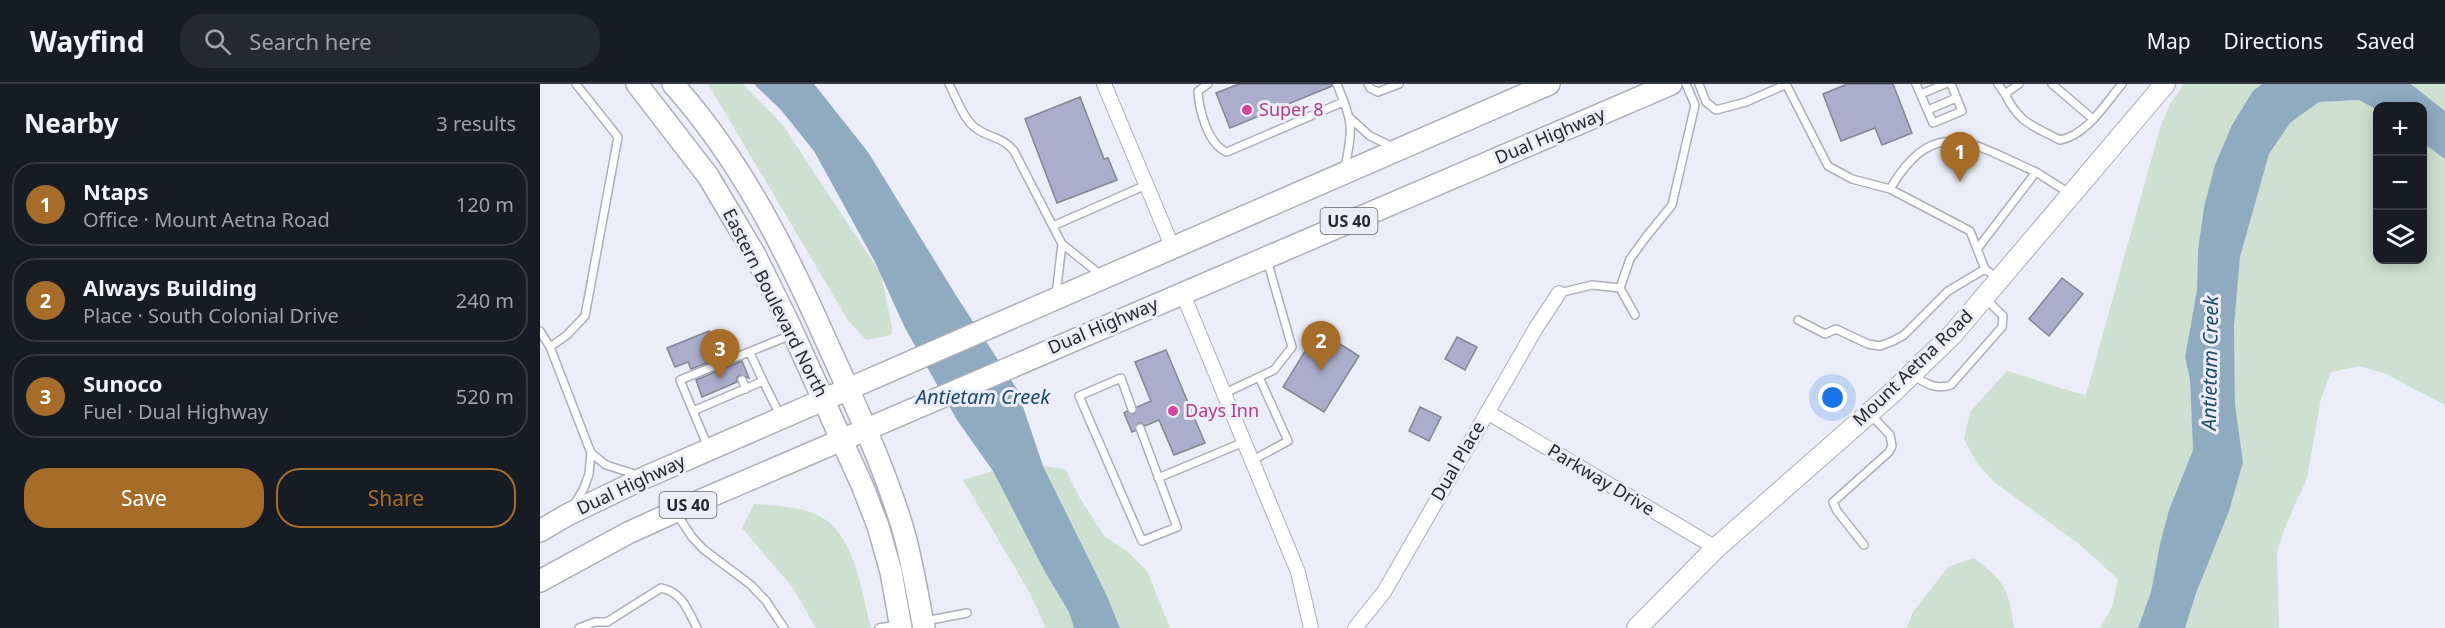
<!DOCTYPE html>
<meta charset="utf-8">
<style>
:root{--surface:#171b24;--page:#242831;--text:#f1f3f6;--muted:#9ea1a6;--line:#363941;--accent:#a56c2a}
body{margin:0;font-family:"Noto Sans",sans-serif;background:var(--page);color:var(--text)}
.controls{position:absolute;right:18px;top:18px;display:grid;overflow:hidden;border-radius:12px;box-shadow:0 3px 15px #0003}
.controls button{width:54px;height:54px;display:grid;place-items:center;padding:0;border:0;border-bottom:2px solid var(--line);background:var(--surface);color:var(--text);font:30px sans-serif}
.you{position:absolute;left:1293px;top:314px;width:21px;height:21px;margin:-15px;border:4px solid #fff;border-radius:50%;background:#1a73e8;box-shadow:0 0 0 9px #1a73e833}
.badge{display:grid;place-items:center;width:39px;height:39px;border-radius:50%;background:var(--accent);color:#fff;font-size:20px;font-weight:700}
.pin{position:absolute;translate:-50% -50px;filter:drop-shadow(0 2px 3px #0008)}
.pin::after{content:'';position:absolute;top:32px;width:21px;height:18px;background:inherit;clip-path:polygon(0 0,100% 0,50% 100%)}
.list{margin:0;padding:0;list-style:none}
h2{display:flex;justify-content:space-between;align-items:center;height:78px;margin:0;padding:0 24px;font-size:26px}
h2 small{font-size:20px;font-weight:400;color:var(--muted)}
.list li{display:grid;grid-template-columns:39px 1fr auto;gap:18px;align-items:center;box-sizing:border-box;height:84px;margin:0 12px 12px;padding:0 12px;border:2px solid var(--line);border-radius:24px}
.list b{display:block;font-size:22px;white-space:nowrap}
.list p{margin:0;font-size:20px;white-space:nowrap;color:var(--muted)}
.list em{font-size:20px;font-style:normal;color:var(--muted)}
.actions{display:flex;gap:12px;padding:18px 24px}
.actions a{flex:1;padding:14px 0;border:2px solid var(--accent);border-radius:24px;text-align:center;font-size:21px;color:var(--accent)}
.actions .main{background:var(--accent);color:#fff}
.icon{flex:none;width:33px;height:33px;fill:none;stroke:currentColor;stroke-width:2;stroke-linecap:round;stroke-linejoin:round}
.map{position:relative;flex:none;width:1905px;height:544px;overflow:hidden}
header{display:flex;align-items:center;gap:36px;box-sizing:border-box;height:84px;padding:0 30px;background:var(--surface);border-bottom:2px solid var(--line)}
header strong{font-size:28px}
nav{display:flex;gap:33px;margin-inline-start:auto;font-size:21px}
.search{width:420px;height:54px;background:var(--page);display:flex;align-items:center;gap:15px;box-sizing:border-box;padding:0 21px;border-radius:24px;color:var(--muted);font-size:22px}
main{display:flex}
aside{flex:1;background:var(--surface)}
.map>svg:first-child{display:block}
.green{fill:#cde0d1}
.water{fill:#90aabf}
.building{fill:#aaaecb;stroke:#848691;stroke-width:1.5}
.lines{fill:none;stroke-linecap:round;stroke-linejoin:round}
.lane-casing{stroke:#acaeb9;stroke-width:10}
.street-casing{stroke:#acaeb9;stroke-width:16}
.secondary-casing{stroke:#acaeb9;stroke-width:22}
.primary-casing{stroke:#acaeb9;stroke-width:24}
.lane{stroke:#fff;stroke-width:7}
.street{stroke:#fff;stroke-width:14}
.secondary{stroke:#fff;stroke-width:20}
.primary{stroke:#fff;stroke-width:21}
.hotel-dot{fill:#d1479c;stroke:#ebedf8;stroke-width:2}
.labels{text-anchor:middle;stroke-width:6;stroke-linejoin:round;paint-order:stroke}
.shield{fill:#ebedf8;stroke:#626269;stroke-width:1.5}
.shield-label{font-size:16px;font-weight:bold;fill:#27272c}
.hotel-label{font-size:18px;fill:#b23c85;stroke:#ebedf8;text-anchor:start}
.street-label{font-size:18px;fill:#27272c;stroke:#ebedf8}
.water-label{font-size:20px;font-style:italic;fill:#1d4968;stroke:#ebedf8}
</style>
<header>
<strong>Wayfind</strong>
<div class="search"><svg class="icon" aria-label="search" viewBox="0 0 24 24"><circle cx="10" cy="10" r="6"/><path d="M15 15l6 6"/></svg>Search here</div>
<nav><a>Map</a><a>Directions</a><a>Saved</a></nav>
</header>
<main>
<aside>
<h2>Nearby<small>3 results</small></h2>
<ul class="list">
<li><span class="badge">1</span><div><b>Ntaps</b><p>Office · Mount Aetna Road</p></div><em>120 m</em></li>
<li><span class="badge">2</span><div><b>Always Building</b><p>Place · South Colonial Drive</p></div><em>240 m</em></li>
<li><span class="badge">3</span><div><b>Sunoco</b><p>Fuel · Dual Highway</p></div><em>520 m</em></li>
</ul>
<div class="actions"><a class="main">Save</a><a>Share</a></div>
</aside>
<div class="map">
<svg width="1905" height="544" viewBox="0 0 1905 544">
<rect width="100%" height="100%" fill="#ebedf8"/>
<path class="green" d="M168,0H203L243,41L341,190L352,244L351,251L326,256L308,236Z
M1644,0H1722L1713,8L1664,123L1658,166L1657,206L1645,273L1650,296L1653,366L1629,426L1620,460L1611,508L1598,544H1560L1572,523L1578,495L1539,460L1454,398L1436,378L1424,355L1430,328L1467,287C1494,294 1519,305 1546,311L1620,44L1630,20Z
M1871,0H1905V27L1872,0Z
M1819,16L1837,26L1838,176H1882L1883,59L1905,75V321L1844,289L1819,282L1791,288L1781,314L1767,394L1745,443L1737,468L1739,544H1645L1703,378L1695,320L1694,243L1700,173L1729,70L1750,39L1779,18Z
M503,382L525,385L538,411L565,453L588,468L607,487L630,544H580L567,512Z
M453,387L505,488L529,528L534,544H506L487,504L423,396Z
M214,420C237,421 273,423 291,440C317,465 322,510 331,544H276L253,504L202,444Z
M1434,474C1465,497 1469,506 1474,544H1367L1373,528L1408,483Z"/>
<path class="water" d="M214,0H274L328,68L417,213L477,305L503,382L567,512L580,544H534L529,528L505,488L453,387L417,336L365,244L335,178L274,67L241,26Z
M1722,0H1871L1905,27V75L1883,59L1882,22H1838L1837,26L1819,16L1779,18L1750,39L1729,70L1700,173L1694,243L1695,320L1703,378L1689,427L1657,507L1645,544H1598L1611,508L1620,460L1629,426L1653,366L1650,296L1645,273L1657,206L1658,166L1664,123L1675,81L1692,41L1713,7Z"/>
<path class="building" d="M699,0H791L792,2L690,44L676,9Z
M1307,0H1353L1372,49L1342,61L1335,44L1301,57L1283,10Z
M540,13L564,75L568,74L577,96L517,119L485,35Z
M1522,194L1543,210L1509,252L1489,235Z
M778,246L819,272L784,328L743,303Z
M169,247L179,274L151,285L148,278L135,283L127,264Z
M917,253L937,263L925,286L905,275Z
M626,266L665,359L634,371L619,336L605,342L601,339H598L595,347L592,348L584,329L587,327L594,330L597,323L611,317L595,278Z
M202,277L209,294L200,291L197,293V298L162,313L156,296Z
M880,323L901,333L889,357L869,347Z"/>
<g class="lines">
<defs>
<path id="lane" d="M409,0C416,13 424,37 437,45C450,54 463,53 474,67L522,160L561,191
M668,0L658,7C659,26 668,61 687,68L803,18
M797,0C812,38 814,42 805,83
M828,0L830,4L838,8L859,0
M1159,0L1166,18L1176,26L1206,18L1247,0
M1246,0L1288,82L1312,95L1350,105L1430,147L1445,185L1457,194
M1376,0L1393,39L1422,27L1411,0
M1458,0L1465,10L1479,0
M1512,0L1553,35
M1381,10L1405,0
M1465,10C1479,39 1493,42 1520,56C1547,51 1565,20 1582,0
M1388,26L1416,14
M810,34L830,52L853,63
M1350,105C1395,29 1432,60 1496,88
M513,142L606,101
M1438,164L1496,88L1529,109
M1019,209L1052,201L1080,204
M516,211L522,160
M1095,231L1080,204L1090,175L1106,153L1132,121L1155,21L1146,0
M1258,236L1285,250L1296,245L1328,260L1340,262L1353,257L1364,251L1408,207L1445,185
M0,247L10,263L51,369L49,390L44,404L34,421
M10,263L27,251L45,232L78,53L36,0
M210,269L223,297
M1373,291C1386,300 1396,306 1411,301L1462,243L1463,232L1446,215
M202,296L206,305
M685,309L734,286L752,263L727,176
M592,325L581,294L539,312L602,457L637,443L600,344
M153,327L223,297L240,331
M168,363L140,296L251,251
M51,369L66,381L98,391
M713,376L748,357L719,293
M618,394L704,358
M136,429L152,453L163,465L211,501L226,517L244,544
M1324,461L1297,427L1293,418L1349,368L1352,362L1350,351L1331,331
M385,537L427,529
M39,544L55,538H67L121,504C142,508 148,526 157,544
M339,544L357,541"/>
<path id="street" d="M564,0L632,162
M642,208L758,488L771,544
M947,328L1176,464
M815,544L844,508L996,244L1019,209"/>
<path id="secondary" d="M1097,544L1176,464L1351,310L1413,250L1625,0"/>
<path id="primary" d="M97,0L168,92L215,171L250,242L322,401L338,442L351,488L361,544
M133,0C201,76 247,168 288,261C315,320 343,380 362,442C372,475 377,510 384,544
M0,447L27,431L106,393L1009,0
M0,497L88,449L143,424L1131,0"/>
</defs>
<use href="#lane" class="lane-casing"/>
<use href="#street" class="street-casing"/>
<use href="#secondary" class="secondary-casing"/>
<use href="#primary" class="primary-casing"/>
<use href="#lane" class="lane"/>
<use href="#street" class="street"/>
<use href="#secondary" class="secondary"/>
<use href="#primary" class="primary"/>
</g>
<g class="hotel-dot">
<circle cx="707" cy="26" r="6"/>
<circle cx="633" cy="327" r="6"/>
</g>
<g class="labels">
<g class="shield">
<rect x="780.5" y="124" width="57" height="26" rx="4.5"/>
<rect x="119.5" y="408" width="57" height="26" rx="4.5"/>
</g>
<g class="shield-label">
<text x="809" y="143">US 40</text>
<text x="148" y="427">US 40</text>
</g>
<g class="hotel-label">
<text x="719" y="32">Super 8</text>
<text x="645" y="333">Days Inn</text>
</g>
<g class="street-label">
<text transform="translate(1010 52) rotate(-23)" y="6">Dual Highway</text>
<text transform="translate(235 219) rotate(63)" y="6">Eastern Boulevard North</text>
<text transform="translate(563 242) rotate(-23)" y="6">Dual Highway</text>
<text transform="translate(1373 284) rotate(-44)" y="6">Mount Aetna Road</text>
<text transform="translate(918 377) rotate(-60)" y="6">Dual Place</text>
<text transform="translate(1061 396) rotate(31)" y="6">Parkway Drive</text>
<text transform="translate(91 401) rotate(-25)" y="6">Dual Highway</text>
</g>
<g class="water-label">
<text transform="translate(1670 279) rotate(-89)" y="7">Antietam Creek</text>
<text x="443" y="320">Antietam Creek</text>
</g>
</g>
</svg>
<div class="controls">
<button>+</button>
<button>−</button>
<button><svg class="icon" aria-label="layers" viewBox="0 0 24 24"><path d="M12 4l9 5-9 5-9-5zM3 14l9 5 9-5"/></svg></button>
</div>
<div class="you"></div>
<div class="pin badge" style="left:1420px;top:98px">1</div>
<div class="pin badge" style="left:781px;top:287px">2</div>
<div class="pin badge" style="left:180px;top:295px">3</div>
</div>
</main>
